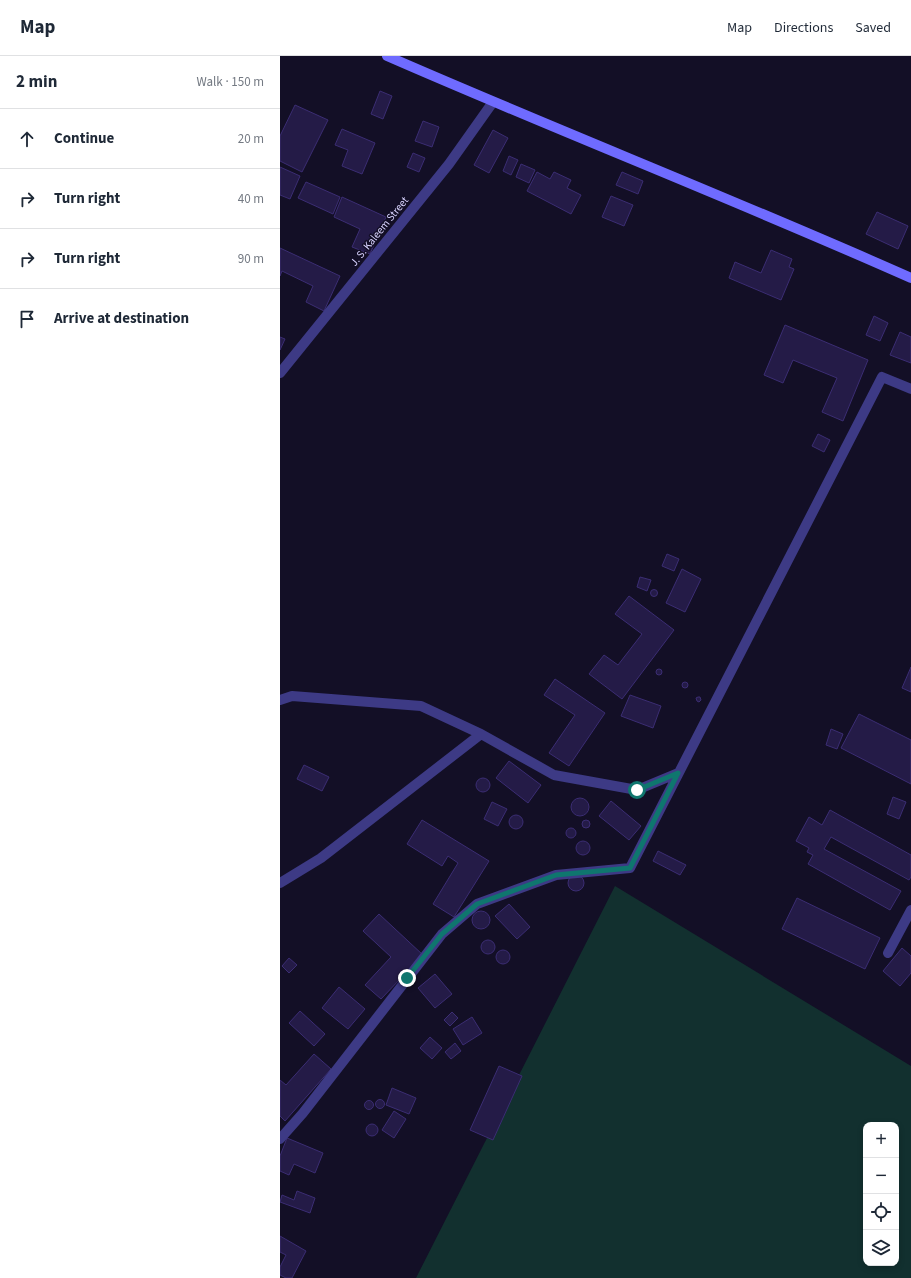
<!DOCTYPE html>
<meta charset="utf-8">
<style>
:root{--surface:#fff;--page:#f2f2f3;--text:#1f2937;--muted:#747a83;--line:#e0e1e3}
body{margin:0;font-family:"Source Sans 3",sans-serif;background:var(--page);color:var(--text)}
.controls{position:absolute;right:12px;bottom:12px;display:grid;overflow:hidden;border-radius:8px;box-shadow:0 2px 6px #0003}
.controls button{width:36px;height:36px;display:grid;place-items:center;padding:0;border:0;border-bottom:1px solid var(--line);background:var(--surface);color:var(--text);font:20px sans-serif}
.stop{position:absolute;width:12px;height:12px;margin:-9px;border:3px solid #0f766e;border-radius:50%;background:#fff}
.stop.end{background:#0f766e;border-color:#fff;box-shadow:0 1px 4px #0008}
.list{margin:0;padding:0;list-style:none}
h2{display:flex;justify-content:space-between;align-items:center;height:52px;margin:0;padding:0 16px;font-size:17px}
h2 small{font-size:13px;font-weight:400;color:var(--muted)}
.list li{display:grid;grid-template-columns:26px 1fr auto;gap:12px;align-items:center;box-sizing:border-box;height:60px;padding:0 16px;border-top:1px solid var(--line)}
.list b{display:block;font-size:15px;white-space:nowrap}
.list em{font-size:13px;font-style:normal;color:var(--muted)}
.icon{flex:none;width:22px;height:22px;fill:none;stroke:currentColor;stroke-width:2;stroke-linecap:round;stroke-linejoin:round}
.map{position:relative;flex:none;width:631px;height:1222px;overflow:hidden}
header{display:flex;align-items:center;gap:24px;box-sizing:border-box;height:56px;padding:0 20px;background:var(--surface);border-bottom:1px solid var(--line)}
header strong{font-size:19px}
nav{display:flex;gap:22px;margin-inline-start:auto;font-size:14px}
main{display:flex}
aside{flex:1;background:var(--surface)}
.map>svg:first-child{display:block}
.green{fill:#12302f;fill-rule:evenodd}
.building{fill:#241b47;stroke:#3b2d73}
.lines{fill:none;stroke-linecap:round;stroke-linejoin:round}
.street{stroke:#3d3a85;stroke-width:10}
.secondary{stroke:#6f6bff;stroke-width:10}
.route{stroke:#0f766e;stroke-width:5}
.labels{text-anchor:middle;stroke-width:3;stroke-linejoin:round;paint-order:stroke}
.street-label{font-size:11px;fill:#d9d4ff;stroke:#130f26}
</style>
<header>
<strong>Map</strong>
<nav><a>Map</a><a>Directions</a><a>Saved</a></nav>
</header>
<main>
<aside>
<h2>2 min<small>Walk · 150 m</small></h2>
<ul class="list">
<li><svg class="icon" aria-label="ahead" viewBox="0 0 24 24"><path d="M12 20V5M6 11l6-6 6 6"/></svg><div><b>Continue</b></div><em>20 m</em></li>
<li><svg class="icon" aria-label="right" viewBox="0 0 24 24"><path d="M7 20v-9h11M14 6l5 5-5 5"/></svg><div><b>Turn right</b></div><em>40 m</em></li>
<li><svg class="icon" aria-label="right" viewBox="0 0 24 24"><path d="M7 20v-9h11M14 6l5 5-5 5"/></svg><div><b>Turn right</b></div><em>90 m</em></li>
<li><svg class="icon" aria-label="arrive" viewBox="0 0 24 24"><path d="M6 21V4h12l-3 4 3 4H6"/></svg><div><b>Arrive at destination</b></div></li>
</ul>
</aside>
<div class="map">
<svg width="631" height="1222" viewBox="0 0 631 1222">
<rect width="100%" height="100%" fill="#130f26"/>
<path class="green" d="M335,830L631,1010V1222H136ZM586,1069H616V1207H586Z"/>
<path class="building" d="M100,35L112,40L103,63L91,58Z
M15,49L48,64L22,116L0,105V80Z
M143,65L159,71L152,91L135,85Z
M62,73L95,87L82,118L62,110L68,94L55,89Z
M213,74L228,82L209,117L194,109Z
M133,97L145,102L139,116L127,111Z
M229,100L238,104L231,119L223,115Z
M241,108L255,114L249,127L236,121Z
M0,111L20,120L10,143L0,139Z
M257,116L270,123L274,116L291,124L287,132L301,139L291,158L247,135Z
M342,116L363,125L358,138L336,129Z
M26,126L60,141L53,158L18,142Z
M331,140L353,149L344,170L322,161Z
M62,141L106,161L90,198L72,191L80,173L54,161Z
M597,156L628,170L618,193L586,178Z
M0,192L60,220L44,255L26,246L33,230L2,215L0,220Z
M491,194L512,203L509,211L514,213L501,244L449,222L455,206L481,217Z
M594,260L608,267L600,285L586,279Z
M505,269L588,304L563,365L542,356L557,322L513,304L503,327L484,319Z
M620,276L631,281V307L610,299Z
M0,281L5,283L0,294Z
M538,378L550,384L544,396L532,390Z
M387,498L399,503L394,515L382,510Z
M402,513L421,523L405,556L386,547Z
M360,521L371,524L367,535L357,531Z
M370.5 537a3.5 3.5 0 1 1 7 0a3.5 3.5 0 1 1-7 0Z
M349,540L394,574L342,643L309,618L324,599L338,609L362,578L335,558Z
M631,611V636L622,632Z
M376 616a3 3 0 1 1 6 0a3 3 0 1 1-6 0Z
M275,623L325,657L289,710L269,697L295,659L264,639Z
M402 629a3 3 0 1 1 6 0a3 3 0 1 1-6 0Z
M350,639L381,650L373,672L341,660Z
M418,641H420L421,644L419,646L417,645L416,642Z
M579,658L631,684V728L561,692Z
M551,673L563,678L557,693L546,689Z
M229,705L261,729L248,747L216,722Z
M24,709L49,721L42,735L17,723Z
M196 729a7 7 0 1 1 14 0a7 7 0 1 1-14 0Z
M613,741L626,746L619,763L607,758Z
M291 751a9 9 0 1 1 18 0a9 9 0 1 1-18 0Z
M331,745L361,770L349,784L319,760Z
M212,746L227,753L218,770L204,763Z
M550,754L631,799V821L629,824L551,781L544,793L621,835L610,854L528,808L533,799L527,796L529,792L516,785L529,761L542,769Z
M229 766a7 7 0 1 1 14 0a7 7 0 1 1-14 0Z
M142,764L209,805L174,861L153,848L178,807L168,800L162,810L127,788Z
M302 768a4 4 0 1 1 8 0a4 4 0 1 1-8 0Z
M286 777a5 5 0 1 1 10 0a5 5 0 1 1-10 0Z
M296 792a7 7 0 1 1 14 0a7 7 0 1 1-14 0Z
M378,795L406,809L400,819L373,805Z
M288 827a8 8 0 1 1 16 0a8 8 0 1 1-16 0Z
M517,842L600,882L585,913L502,873Z
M229,848L250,871L237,883L215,860Z
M192 864a9 9 0 1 1 18 0a9 9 0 1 1-18 0Z
M99,858L143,899L101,943L85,929L111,901L83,875Z
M201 891a7 7 0 1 1 14 0a7 7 0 1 1-14 0Z
M622,892L631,900V917L620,930L603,915Z
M216 901a7 7 0 1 1 14 0a7 7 0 1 1-14 0Z
M9,902L17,909L9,917L2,910Z
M155,918L172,938L155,952L138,932Z
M59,931L85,953L68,973L42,952Z
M20,955L45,978L34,990L9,967Z
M172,956L178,962L170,970L164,964Z
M192,961L202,977L183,989L173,973Z
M150,981L162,992L152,1003L140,992Z
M175,987L181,995L171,1003L165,996Z
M34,998L51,1013L5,1065L0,1060V1024L6,1029Z
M219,1010L242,1020L213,1084L190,1074Z
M112,1032L136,1042L129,1058L106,1049Z
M95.5 1048a4.5 4.5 0 1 1 9 0a4.5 4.5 0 1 1-9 0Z
M84.5 1049a4.5 4.5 0 1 1 9 0a4.5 4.5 0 1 1-9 0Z
M114,1055L126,1063L114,1082L102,1074Z
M86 1074a6 6 0 1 1 12 0a6 6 0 1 1-12 0Z
M7,1082L43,1097L35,1117L14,1108L9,1119L0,1115V1100Z
M17,1135L35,1142L30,1157L0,1146L2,1139L14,1144Z
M0,1180L26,1195L12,1222H6L0,1219V1211L6,1199L0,1196Z"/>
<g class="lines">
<path class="street" d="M0,317L169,108L213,46
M0,644L12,640L141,650L201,678
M0,827L41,802L201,678L274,719L357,734L398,717
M608,897L631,854
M0,1083L23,1057L162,878L197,848L276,819L350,812L602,321L631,333"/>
<path class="secondary" d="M107,0C281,76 458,145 631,222"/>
</g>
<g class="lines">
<path class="route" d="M127,922L162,878L197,848L276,819L350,812L398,717L357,734"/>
</g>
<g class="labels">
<g class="street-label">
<text transform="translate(99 175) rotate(-51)" y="4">J. S. Kaleem Street</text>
</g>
</g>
</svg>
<div class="controls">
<button>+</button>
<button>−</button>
<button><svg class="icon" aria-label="locate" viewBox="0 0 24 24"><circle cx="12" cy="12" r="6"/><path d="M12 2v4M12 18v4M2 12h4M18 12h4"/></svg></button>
<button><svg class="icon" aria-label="layers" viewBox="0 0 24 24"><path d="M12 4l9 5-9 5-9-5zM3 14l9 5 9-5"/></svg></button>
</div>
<div class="stop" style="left:357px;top:734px"></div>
<div class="stop end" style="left:127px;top:922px"></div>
</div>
</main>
